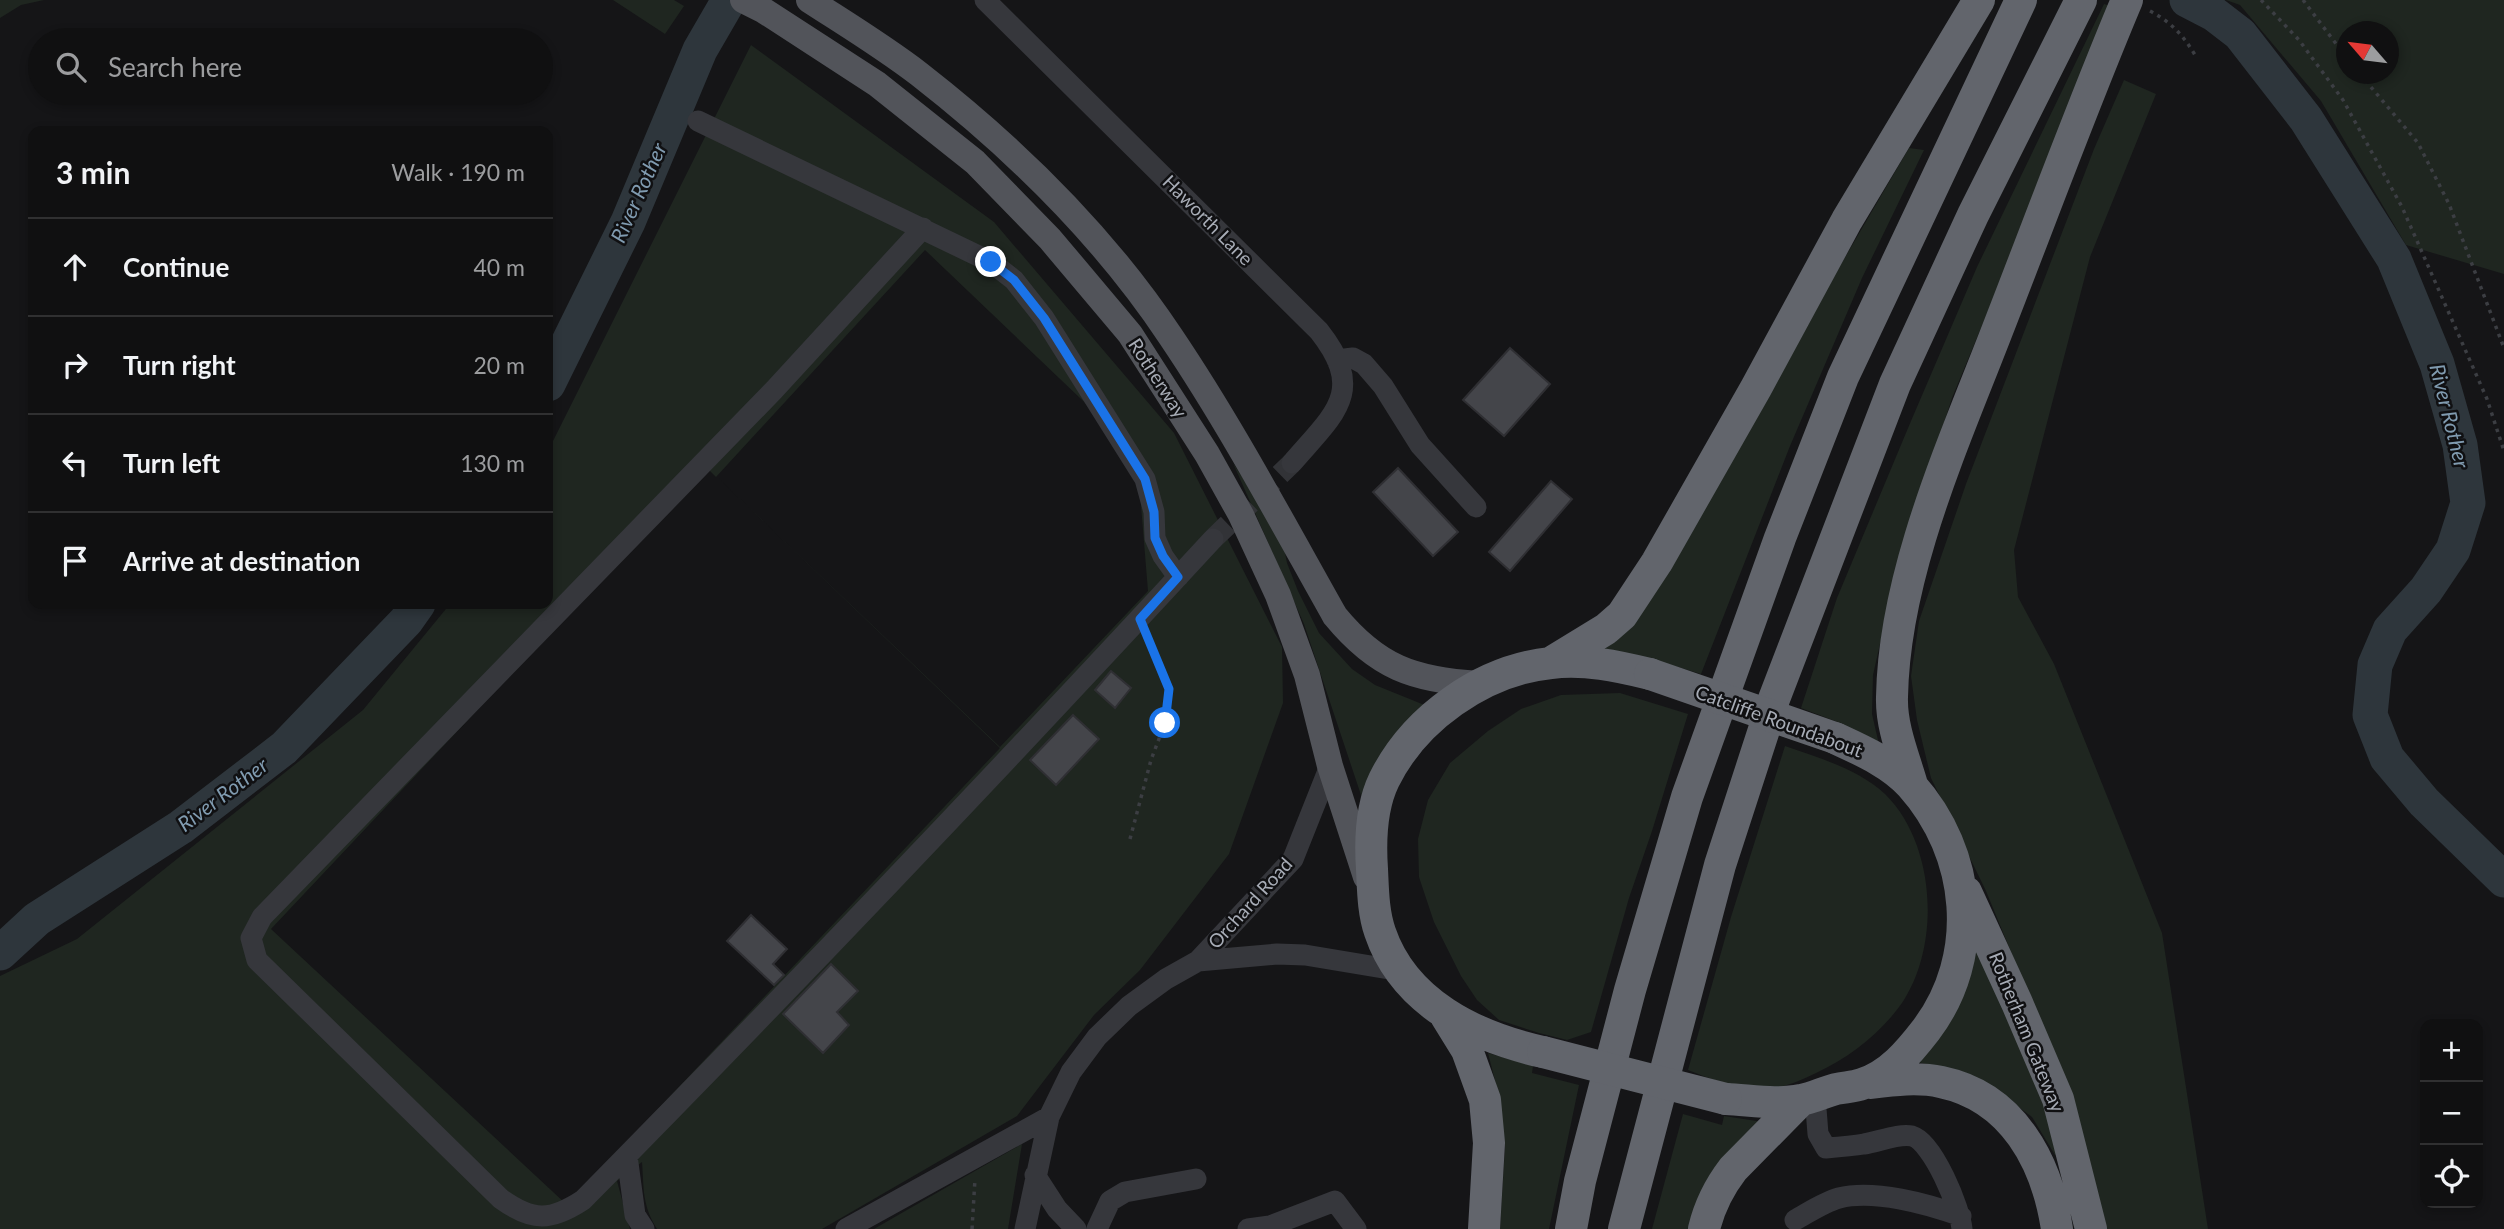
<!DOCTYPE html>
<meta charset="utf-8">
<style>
:root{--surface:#101011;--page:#1e1e1f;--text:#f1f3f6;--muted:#9c9d9f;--line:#303031}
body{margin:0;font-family:Lato,sans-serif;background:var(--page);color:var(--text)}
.controls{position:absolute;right:21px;bottom:21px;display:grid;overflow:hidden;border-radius:14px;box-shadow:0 4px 10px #0003}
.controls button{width:63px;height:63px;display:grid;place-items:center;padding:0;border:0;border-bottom:2px solid var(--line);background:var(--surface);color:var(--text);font:35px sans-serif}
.compass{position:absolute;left:2336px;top:21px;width:63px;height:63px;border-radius:50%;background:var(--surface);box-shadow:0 4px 10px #0003;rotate:298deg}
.stop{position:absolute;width:21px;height:21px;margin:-16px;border:5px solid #1a73e8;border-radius:50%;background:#fff}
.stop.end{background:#1a73e8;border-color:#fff;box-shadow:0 2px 7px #0008}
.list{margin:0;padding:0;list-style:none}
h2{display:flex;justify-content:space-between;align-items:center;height:91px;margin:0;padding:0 28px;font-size:30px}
h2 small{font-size:23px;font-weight:400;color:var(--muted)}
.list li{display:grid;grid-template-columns:46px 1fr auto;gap:21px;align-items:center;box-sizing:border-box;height:98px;padding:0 28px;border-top:2px solid var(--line)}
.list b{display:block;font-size:26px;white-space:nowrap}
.list em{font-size:23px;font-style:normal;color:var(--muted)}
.icon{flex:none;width:38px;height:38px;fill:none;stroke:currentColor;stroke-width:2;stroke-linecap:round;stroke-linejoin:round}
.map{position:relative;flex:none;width:2504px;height:1229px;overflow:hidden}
.search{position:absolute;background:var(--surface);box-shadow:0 4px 10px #0003;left:28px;top:28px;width:525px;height:77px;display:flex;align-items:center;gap:18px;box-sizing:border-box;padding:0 24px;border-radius:38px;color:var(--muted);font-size:26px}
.panel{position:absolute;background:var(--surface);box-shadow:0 4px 10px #0003;left:28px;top:126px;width:525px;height:483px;border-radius:14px}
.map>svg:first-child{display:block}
.green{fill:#1f2620;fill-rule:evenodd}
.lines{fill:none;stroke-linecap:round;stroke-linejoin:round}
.river{stroke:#2e363c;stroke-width:35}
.building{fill:#44454a;stroke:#2f2f33;stroke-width:2}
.minor-tunnel{stroke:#323337;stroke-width:21;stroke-dasharray:21 10;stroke-linecap:butt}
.path{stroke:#3c3e43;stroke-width:3.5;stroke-dasharray:3.5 5;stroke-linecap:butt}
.minor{stroke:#36373c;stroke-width:21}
.major{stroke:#52545a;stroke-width:26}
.highway{stroke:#62656c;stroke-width:32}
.highway-bridge{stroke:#62656c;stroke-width:32}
.route{stroke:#1a73e8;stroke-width:9}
.labels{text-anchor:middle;stroke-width:5;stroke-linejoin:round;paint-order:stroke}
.street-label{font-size:19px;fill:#a7acb6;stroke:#101012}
.water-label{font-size:21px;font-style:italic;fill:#809bb0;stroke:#101012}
</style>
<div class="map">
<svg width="2504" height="1229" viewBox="0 0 2504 1229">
<rect width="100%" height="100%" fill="#151517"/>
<path class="green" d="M0,0H44L21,5L0,18Z
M613,0H674L684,6L665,34Z
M2226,0H2504V274L2406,245L2321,101L2240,5ZM2346,32H2388V74H2346Z
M2104,4L2114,7L1952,398L1897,568L1873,675L1872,714L1880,749L1843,724L1801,708L1837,598L1911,421L1977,267Z
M751,45L994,222L1174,433L1282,647L1283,703L1229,854L1140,970L1094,1015L1017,1116L822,1229H657C642,1205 644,1189 642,1162L617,1181L630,1229H0V976L77,939L363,710L450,604H548V451ZM925,250L1102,419L1139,481L1148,591L1000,747L717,477L1000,748L567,1205L271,929L706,467L716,477Z
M2124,80L2156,94L2090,257L2014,550L2018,597L2054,664L2162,933L2208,1229H2103L2059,1069L1986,891L1931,778L1917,720L1911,676L1919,621L1966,484L2094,149Z
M1909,148L1924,150L1862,278L1790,446L1701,674L1658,661L1590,653L1761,401Z
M1233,463L1282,538L1287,563L1298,591L1319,633L1352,669L1375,685L1427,706L1365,807L1304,624Z
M1620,693L1688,714L1652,831L1629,898L1591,1032L1567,1040L1539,1033L1499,1020L1477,1000L1461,976L1434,922L1419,877L1418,839L1428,800L1450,763L1488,731L1521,709L1561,695Z
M1785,746C1819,758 1858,769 1885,794C1936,844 1941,945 1902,1003C1881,1033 1849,1058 1816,1073C1801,1080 1787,1087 1771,1088C1745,1091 1712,1080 1688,1070L1731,917Z
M1971,935L2032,1064L2060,1153L2055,1155L2032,1117L1997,1091L1962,1071L1912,1061Z
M1488,1053L1533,1066L1532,1073L1579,1085L1549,1229H1500L1505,1147L1499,1096Z
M1683,1114L1722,1125L1724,1116L1763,1122L1691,1229H1652Z
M1022,1144L1008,1229H874L893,1218Z"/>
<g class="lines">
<path class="river" d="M2187,0L2214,14L2240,34L2306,119L2394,259L2437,364L2460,445L2468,503L2453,550L2426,590L2390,630L2375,665L2370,715L2387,758L2424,802L2504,880
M548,384L628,222L700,50L729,0
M0,953L37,919L181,827L284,748L406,621L418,604"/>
</g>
<path class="building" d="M1510,348L1550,384L1504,436L1463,400Z
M1398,468L1458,532L1433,556L1373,492Z
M1551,481L1572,499L1510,571L1489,552Z
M1111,671L1131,688L1115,708L1095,690Z
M1073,715L1099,739L1056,785L1030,760Z
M751,915L787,949L773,964L784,975L774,985L727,941Z
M831,964L858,991L837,1012L849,1025L823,1053L783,1014Z"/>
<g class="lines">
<path class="minor-tunnel" d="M1213,539L1292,463"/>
<path class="path" d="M2261,0L2299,40L2343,100L2402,207L2487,399L2504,451
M2303,0L2346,57
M2150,11C2171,22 2183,35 2195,55
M2360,74L2418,143L2449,204L2504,348
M1130,839L1151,760L1165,723L1169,689L1148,637
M972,1229L975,1179"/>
<path class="minor" d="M985,0L1319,331C1367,392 1334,414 1292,463
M698,121L991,262L1014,280L1044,318L1145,479L1154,512L1155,538L1163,556L1178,577
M923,228L774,390L262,917L251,938L257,960L501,1199C533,1222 551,1221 583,1200C797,983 1007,762 1213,539
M1337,360L1353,358L1364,364L1383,386L1420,445L1476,507
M1198,961L1277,954L1305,955L1401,971
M1815,1096L1818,1134L1826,1148C1839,1147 1852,1146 1864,1144C1878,1142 1899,1133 1912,1136C1933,1142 1960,1208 1962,1229
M627,1156L635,1215L644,1229
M1035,1175L1057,1209L1076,1229
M1795,1220C1808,1213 1824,1202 1839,1198C1874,1189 1928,1204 1961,1216
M846,1229L1049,1117
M1025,1229L1049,1117L1071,1072L1097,1037L1129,1006L1166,979L1198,961L1293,859L1330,766
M1097,1229L1110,1201L1125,1192L1196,1179
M1248,1229L1270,1226L1335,1201L1356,1229"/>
<path class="major" d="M743,0L763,10L877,84L975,162L1050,239L1130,334L1207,454L1241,515L1278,595L1307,675L1330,766L1366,877
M809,0C846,24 884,47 919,74C1014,148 1104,236 1171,337C1231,426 1282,522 1335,616C1377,667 1413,680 1479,684"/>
<path class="highway" d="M1552,662L1606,629L1622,615L1657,562L1756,388L1847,220L1979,0
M1912,785C1904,757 1891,727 1892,697C1894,574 1953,445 1997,331C2040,221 2081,109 2127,0
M1966,892L2017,1003L2058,1099L2091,1229
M1446,1016L1467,1050L1485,1100L1489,1143L1484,1229
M1543,1052C1475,1037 1404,1003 1380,932C1373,912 1373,889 1372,869C1370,840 1371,807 1384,780C1414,719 1482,670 1551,663C1585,659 1617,666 1650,674
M1871,1083C1894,1080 1918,1077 1941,1082C2013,1097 2047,1162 2057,1229
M1726,1099C1750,1100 1778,1105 1801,1100C1813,1098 1824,1092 1836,1089C1845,1087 1854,1087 1862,1084C1890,1075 1909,1052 1926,1030C1982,956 1972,853 1911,785C1891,763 1861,750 1835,738
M1571,1229L1580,1181L1630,990L1687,797L1780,538L1843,377L2021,0
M1624,1229L1720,865L1774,699L1895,384L1973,215L2081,0
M1704,1229C1709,1208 1720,1186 1733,1169L1800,1101"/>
<path class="highway-bridge" d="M1650,674L1835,738
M1543,1052L1726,1099"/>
</g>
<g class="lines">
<path class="route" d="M991,262L1014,280L1044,318L1145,479L1154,512L1155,538L1163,556L1178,577L1140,619L1169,689L1165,723"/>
</g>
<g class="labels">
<g class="street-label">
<text transform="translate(1208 220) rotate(45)" y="7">Haworth Lane</text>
<text transform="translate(1158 378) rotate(57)" y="7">Rotherway</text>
<text transform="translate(1779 721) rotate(20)" y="7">Catcliffe Roundabout</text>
<text transform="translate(1250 903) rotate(-48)" y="7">Orchard Road</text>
<text transform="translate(2027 1032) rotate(68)" y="7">Rotherham Gateway</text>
</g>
<g class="water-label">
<text transform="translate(639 193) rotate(-66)" y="7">River Rother</text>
<text transform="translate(2449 416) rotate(76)" y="7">River Rother</text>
<text transform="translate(223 795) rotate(-37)" y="7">River Rother</text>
</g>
</g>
</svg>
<div class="controls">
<button>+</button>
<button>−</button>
<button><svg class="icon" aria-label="locate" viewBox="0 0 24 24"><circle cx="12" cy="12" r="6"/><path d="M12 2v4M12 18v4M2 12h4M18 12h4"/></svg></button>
</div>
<svg class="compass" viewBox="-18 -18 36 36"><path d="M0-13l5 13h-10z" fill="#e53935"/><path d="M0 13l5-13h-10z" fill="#9c9d9f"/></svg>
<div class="stop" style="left:1165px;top:723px"></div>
<div class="stop end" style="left:991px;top:262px"></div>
<div class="search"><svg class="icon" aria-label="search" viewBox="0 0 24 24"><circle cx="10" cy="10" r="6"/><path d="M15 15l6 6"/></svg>Search here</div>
<section class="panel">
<h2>3 min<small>Walk · 190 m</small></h2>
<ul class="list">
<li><svg class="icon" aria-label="ahead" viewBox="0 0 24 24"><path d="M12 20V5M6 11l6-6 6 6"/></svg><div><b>Continue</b></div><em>40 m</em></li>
<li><svg class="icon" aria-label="right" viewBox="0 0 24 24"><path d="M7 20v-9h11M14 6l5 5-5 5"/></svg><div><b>Turn right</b></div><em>20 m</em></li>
<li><svg class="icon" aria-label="left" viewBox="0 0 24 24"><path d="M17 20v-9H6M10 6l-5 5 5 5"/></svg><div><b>Turn left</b></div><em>130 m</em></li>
<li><svg class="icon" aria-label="arrive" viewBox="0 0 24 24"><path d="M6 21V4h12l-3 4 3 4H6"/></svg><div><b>Arrive at destination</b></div></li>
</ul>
</section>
</div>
